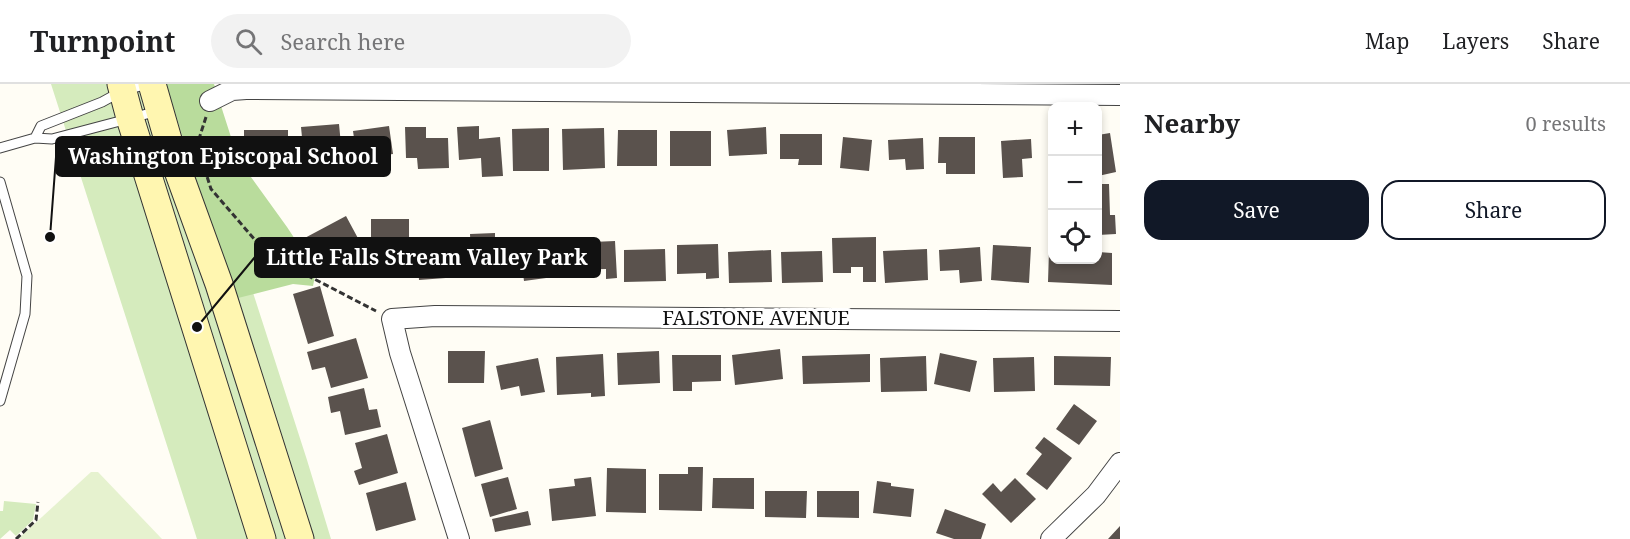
<!DOCTYPE html>
<meta charset="utf-8">
<style>
:root{--surface:#fff;--page:#f2f2f2;--text:#202124;--muted:#757577;--line:#e0e0e0;--accent:#111827}
body{margin:0;font-family:"Noto Serif",serif;background:var(--page);color:var(--text)}
.controls{position:absolute;right:18px;top:18px;display:grid;overflow:hidden;border-radius:12px;box-shadow:0 3px 9px #0003}
.controls button{width:54px;height:54px;display:grid;place-items:center;padding:0;border:0;border-bottom:2px solid var(--line);background:var(--surface);color:var(--text);font:30px sans-serif}
.list{margin:0;padding:0;list-style:none}
h2{display:flex;justify-content:space-between;align-items:center;height:78px;margin:0;padding:0 24px;font-size:26px}
h2 small{font-size:20px;font-weight:400;color:var(--muted)}
.actions{display:flex;gap:12px;padding:18px 24px}
.actions a{flex:1;padding:14px 0;border:2px solid var(--accent);border-radius:18px;text-align:center;font-size:21px;color:var(--accent)}
.actions .main{background:var(--accent);color:#fff}
.icon{flex:none;width:33px;height:33px;fill:none;stroke:currentColor;stroke-width:2;stroke-linecap:round;stroke-linejoin:round}
.map{position:relative;flex:none;width:1120px;height:455px;overflow:hidden}
header{display:flex;align-items:center;gap:36px;box-sizing:border-box;height:84px;padding:0 30px;background:var(--surface);border-bottom:2px solid var(--line)}
header strong{font-size:28px}
nav{display:flex;gap:33px;margin-inline-start:auto;font-size:21px}
.search{width:420px;height:54px;background:var(--page);display:flex;align-items:center;gap:15px;box-sizing:border-box;padding:0 21px;border-radius:33px;color:var(--muted);font-size:22px}
main{display:flex}
aside{flex:1;background:var(--surface)}
.map>svg:first-child{display:block}
.green{fill:#d5ebbd}
.forest{fill:#b9dc9c}
.pitch{fill:#e6f2cf}
.building{fill:#5a524d}
.lines{fill:none;stroke-linecap:round;stroke-linejoin:round}
.service-casing{stroke:#444;stroke-width:11}
.minor-casing{stroke:#444;stroke-width:22}
.secondary-casing{stroke:#333;stroke-width:29}
.path{stroke:#333;stroke-width:3;stroke-dasharray:6 3;stroke-linecap:butt}
.service{stroke:#fff;stroke-width:9}
.minor{stroke:#fff;stroke-width:20}
.secondary{stroke:#fff6b0;stroke-width:27}
.labels{text-anchor:middle;stroke-width:6;stroke-linejoin:round;paint-order:stroke}
.street-label{font-size:20px;fill:#111;stroke:#fff}
.leader{fill:none;stroke:#111;stroke-width:2}
.callout-dot{fill:#111;stroke:#fff;stroke-width:2}
.callout{fill:#111;stroke:#111;stroke-width:2}
.callout-label{font-size:21px;text-anchor:middle;font-weight:bold;fill:#fff}
</style>
<header>
<strong>Turnpoint</strong>
<div class="search"><svg class="icon" aria-label="search" viewBox="0 0 24 24"><circle cx="10" cy="10" r="6"/><path d="M15 15l6 6"/></svg>Search here</div>
<nav><a>Map</a><a>Layers</a><a>Share</a></nav>
</header>
<main>
<div class="map">
<svg width="1120" height="455" viewBox="0 0 1120 455">
<rect width="100%" height="100%" fill="#fffdf5"/>
<path class="green" d="M51,0H202L207,66L307,376L331,455H197Z
M4,417L36,420L33,436L16,452L10,446L0,455V427H3Z"/>
<path class="forest" d="M166,0H214L238,75L287,143L316,187L313,202L293,200L234,215Z"/>
<path class="pitch" d="M91,388H98L162,455H18Z"/>
<path class="building" d="M339,40L342,71L304,74L301,43Z
M389,42L393,70L357,75L353,47Z
M479,42V55L500,53L503,92L482,93L481,74L459,76L457,43Z
M405,43H426V54H448L449,84L418,85L417,74H406Z
M766,43L767,70L729,72L727,46Z
M549,44V87H513L512,45Z
M604,44L605,84L563,86L562,45Z
M244,46H288V80L244,79Z
M618,46H657V82H617Z
M670,47H711V82H670Z
M1110,49L1116,88L1098,92V51Z
M780,50H822V81H798L799,75H780Z
M843,53L872,56L869,87L840,84Z
M939,53H975V90H946V79H938Z
M923,54L924,85L906,86L905,75L889,76L888,56Z
M1031,55L1032,74L1022,75L1023,93L1003,94L1001,57Z
M1098,100H1109L1110,131H1115L1116,150L1098,151Z
M346,132L360,158L316,182L301,156Z
M371,135H409V165H371Z
M495,149V160H508L509,190L472,192L470,150Z
M876,153V198H863V183H851V189H833L832,154Z
M615,157L617,194L606,195V185L571,186L570,159Z
M718,160L719,194L706,195V189L677,190V161Z
M993,161L1031,163L1029,199L991,196Z
M457,162L459,193L419,196L417,165Z
M557,162L561,192L524,197L520,167Z
M980,163L982,197L960,199L959,186L940,187L939,166Z
M665,165L666,197L624,198V166Z
M927,165L928,196L885,199L883,167Z
M771,166L772,198L729,199L728,168Z
M822,167L823,198L782,199L781,168Z
M1049,167H1052V176H1098V168L1112,169V201L1048,198Z
M320,202L334,252L308,260L293,210Z
M356,254L368,294L331,304L325,283L312,286L307,268Z
M780,265L783,295L735,301L732,271Z
M448,267H485L484,299H448Z
M659,267L660,299L618,301L617,269Z
M940,269L977,277L970,308L934,300Z
M603,270L605,312L591,313V309L557,311L556,273Z
M870,270V298L803,300L802,272Z
M672,271H721V297L692,298V307H673Z
M926,272L927,307L881,308L880,274Z
M1054,272L1111,273L1110,302L1054,301Z
M1034,273L1035,307L994,308L993,274Z
M538,274L545,308L521,312L519,302L501,306L496,282Z
M364,304L369,326L377,325L381,343L345,351L340,327L331,329L328,313Z
M1074,320L1097,337L1079,361L1056,345Z
M490,336L503,385L475,393L462,344Z
M387,350L398,389L359,401L354,387L362,384L355,359Z
M1044,353L1072,374L1047,406L1026,390L1042,370L1035,364Z
M688,383H703L702,427L659,426V390H688Z
M607,384L646,385V429L606,428Z
M508,393L517,425L490,433L481,400Z
M591,393L596,432L552,437L549,405L575,402L574,395Z
M713,394H754V425L712,424Z
M1015,394L1036,415L1011,439L982,410L993,399L1001,408Z
M877,397L891,399V402L914,405L911,433L873,429Z
M406,398L416,436L376,447L366,409Z
M765,407H807L806,434L765,433Z
M817,407H859V434L817,433Z
M945,425L986,440L981,455H954L936,449Z
M528,427L531,441L495,448L492,435Z
M1120,442V455H1108Z"/>
<g class="lines">
<defs>
<path id="service" d="M35,54L41,42L102,18L122,7L148,0
M0,64L35,54L52,55L158,27
M0,98L27,192L25,230L0,317"/>
<path id="minor" d="M210,17L232,6L246,5L1120,11
M459,455L400,269L392,235L435,232L1120,237
M1051,455L1096,411L1120,379"/>
<path id="secondary" d="M121,0L130,34L262,455
M152,0L173,73L219,200L300,455"/>
</defs>
<use href="#service" class="service-casing"/>
<use href="#minor" class="minor-casing"/>
<use href="#secondary" class="secondary-casing"/>
<path class="path" d="M206,33L197,61L211,105L268,171L376,227
M16,455L36,436L38,418"/>
<use href="#service" class="service"/>
<use href="#minor" class="minor"/>
<use href="#secondary" class="secondary"/>
</g>
<g class="labels">
<g class="street-label">
<text x="756" y="241">FALSTONE AVENUE</text>
</g>
</g>
<path class="leader" d="M50 153L56 73M197 243L255 173"/>
<g class="callout-dot">
<circle cx="50" cy="153" r="6"/>
<circle cx="197" cy="243" r="6"/>
</g>
<g class="callout">
<rect x="56" y="53" width="334" height="39" rx="6"/>
<rect x="255" y="154" width="345" height="39" rx="6"/>
</g>
<g class="callout-label">
<text x="223" y="80">Washington Episcopal School</text>
<text x="427" y="181">Little Falls Stream Valley Park</text>
</g>
</svg>
<div class="controls">
<button>+</button>
<button>−</button>
<button><svg class="icon" aria-label="locate" viewBox="0 0 24 24"><circle cx="12" cy="12" r="6"/><path d="M12 2v4M12 18v4M2 12h4M18 12h4"/></svg></button>
</div>
</div>
<aside>
<h2>Nearby<small>0 results</small></h2>
<ul class="list">
</ul>
<div class="actions"><a class="main">Save</a><a>Share</a></div>
</aside>
</main>
